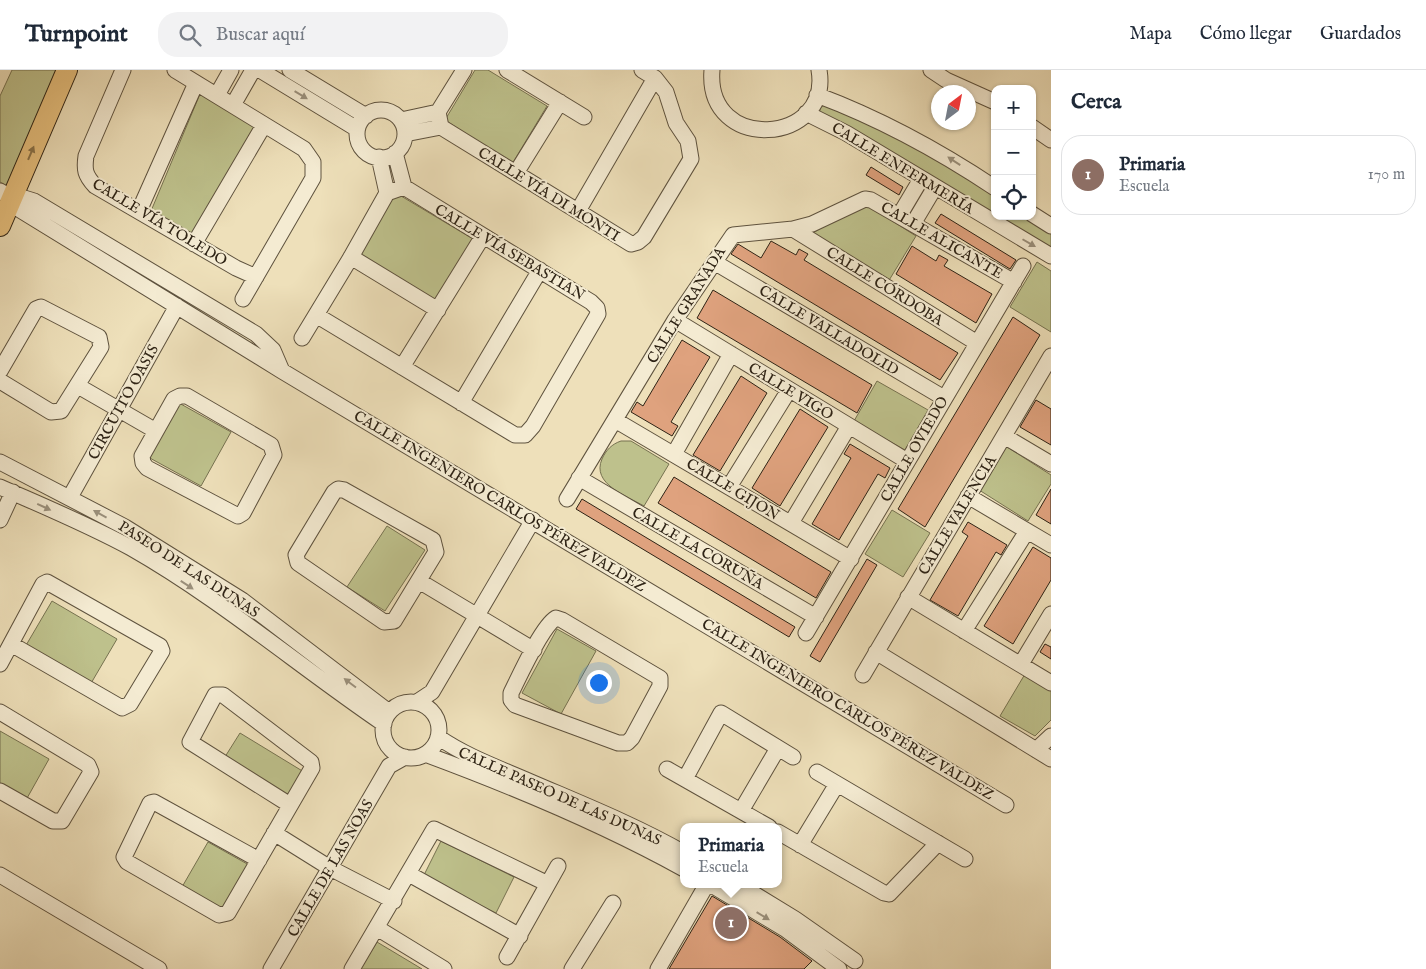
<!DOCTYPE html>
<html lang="es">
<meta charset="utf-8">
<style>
:root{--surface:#fff;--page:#f2f2f3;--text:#1f2937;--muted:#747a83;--line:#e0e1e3;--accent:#1a73e8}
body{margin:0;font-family:"IM FELL English",serif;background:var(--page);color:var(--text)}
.controls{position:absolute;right:15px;top:15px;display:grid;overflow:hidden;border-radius:10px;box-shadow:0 1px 4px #0004}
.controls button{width:45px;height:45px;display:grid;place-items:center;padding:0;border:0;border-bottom:1px solid var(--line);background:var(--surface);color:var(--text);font:25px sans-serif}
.compass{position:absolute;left:931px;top:15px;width:45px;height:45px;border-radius:50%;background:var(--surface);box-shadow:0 1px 4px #0004;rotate:32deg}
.you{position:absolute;left:598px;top:612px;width:18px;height:18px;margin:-12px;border:4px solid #fff;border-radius:50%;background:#1a73e8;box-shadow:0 0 0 8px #1a73e833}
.badge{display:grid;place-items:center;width:32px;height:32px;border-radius:50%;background:var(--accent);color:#fff;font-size:16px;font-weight:700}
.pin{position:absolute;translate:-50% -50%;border:2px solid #fff;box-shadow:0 1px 5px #0006}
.popup{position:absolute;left:680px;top:753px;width:102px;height:65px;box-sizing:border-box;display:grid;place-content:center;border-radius:10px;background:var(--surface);filter:drop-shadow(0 1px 4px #0005);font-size:16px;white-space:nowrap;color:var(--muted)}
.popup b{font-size:19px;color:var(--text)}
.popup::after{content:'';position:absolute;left:50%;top:100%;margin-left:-10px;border:10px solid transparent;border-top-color:var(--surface)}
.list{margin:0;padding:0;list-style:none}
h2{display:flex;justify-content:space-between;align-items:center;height:65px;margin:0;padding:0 20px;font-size:21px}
h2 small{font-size:16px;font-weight:400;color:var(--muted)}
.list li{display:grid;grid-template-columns:32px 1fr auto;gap:15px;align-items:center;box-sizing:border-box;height:80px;margin:0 10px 10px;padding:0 10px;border:1px solid var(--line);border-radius:20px}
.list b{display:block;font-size:19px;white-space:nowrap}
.list p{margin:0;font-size:16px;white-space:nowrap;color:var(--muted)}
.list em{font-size:16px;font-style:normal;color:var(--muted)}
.icon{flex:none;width:28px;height:28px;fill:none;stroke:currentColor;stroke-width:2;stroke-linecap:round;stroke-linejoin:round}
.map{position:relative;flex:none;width:1051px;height:899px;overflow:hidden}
header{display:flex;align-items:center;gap:30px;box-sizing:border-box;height:70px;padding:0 25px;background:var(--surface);border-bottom:1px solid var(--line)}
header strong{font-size:24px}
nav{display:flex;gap:28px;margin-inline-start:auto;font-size:18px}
.search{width:350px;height:45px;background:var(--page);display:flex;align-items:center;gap:12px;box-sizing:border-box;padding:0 18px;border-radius:20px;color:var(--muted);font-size:19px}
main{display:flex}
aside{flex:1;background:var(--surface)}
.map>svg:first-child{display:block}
.green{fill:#bec18c;stroke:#767250}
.building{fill:#dfa27e;stroke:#2e2315}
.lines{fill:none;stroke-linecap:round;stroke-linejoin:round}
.minor-casing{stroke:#5e523e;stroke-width:17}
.major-casing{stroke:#2e2315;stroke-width:22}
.minor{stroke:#f4ebd2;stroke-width:15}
.major{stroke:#e7c07d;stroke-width:20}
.oneway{fill:#9b917d}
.oneway2{fill:#8a7249}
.labels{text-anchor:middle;stroke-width:4;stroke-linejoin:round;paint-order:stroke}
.street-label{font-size:15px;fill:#2e2315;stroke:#f4ebd2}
</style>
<header>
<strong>Turnpoint</strong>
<div class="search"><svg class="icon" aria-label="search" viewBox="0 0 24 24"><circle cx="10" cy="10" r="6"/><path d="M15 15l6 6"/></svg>Buscar aquí</div>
<nav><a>Mapa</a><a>Cómo llegar</a><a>Guardados</a></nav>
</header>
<main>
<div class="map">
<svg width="1051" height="899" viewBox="0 0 1051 899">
<rect width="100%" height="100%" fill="#eee0ba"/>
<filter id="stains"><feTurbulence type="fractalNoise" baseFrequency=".004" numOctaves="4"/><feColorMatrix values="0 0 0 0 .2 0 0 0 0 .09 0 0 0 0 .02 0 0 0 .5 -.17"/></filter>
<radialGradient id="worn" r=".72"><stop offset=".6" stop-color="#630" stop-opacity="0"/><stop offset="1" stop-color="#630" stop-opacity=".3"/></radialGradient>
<path class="green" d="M12,0H59L11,118L0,112V26Z
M475,0H488L547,36L512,94L445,50Z
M200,24L258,58L195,166L151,141Z
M825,35L894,62L995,120V146L820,43V37Z
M396,123L473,169L436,230L359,185Z
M864,133L916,166L888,212L811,164Z
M995,146H1031L1051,161V179Z
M1037,192L1051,201V262L1010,237Z
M877,311L928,340L905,380L854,351Z
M179,333L231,362L201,416L148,387Z
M621,371H631L669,394L644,436C627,426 591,414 602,389C606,380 612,374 621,371Z
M1004,375L1051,405V414L1028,451L976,418Z
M892,440L930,463L903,507L865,484Z
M387,456L425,480L385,541L347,517Z
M52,531L117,569L90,615L25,577Z
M557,559L596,581L561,644L522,623Z
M1025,604L1051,619V650L1035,666L1000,646Z
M0,661L49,689L26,730L0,715Z
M240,663L304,702L290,730L223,690Z
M441,771L514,807L496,843L423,807Z
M208,772L249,795L223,840L182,817Z
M377,872L422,899H360Z"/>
<path class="building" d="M871,97L903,117L899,125L866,105Z
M941,144L1016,190L1010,199L935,153Z
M771,171L796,185L799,179L808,184L804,190L958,283L940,310L731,184L738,174L761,188Z
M912,176L936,191L939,185L948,190L944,196L992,224L976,253L896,204Z
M713,220L872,315L857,343L697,248Z
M1013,247L1040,265L925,457L898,439Z
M682,270L710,287L671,352L678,356L672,366L631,342L637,332L643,336Z
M741,306L767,323L720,401L693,385Z
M1036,330L1051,339V375L1020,357Z
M800,339L828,357L780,436L752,418Z
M850,374L890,398L885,408L878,404L839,470L812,454L851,388L844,384Z
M674,407L831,502L816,528L658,433Z
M1051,419V454L1036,445Z
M582,429L795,557L789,567L576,439Z
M968,452L1007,475L1001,485L996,482L958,546L930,530L968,466L962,462Z
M1033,477L1051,488V510L1013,574L984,556Z
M867,489L877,495L820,592L810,586Z
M1045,574L1051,577V589L1040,582Z
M712,826L780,867L812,891L804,899H669Z"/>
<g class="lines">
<defs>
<path id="minor" d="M123,0L86,86C84,100 85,105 95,116L236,198L256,207
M175,0L304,79L313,92V108L243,229
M260,0L357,59
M290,0L366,46
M464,0L438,42L441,57L631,174L638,172L644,167L691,89L688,71L676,53L666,22L655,8L642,0
M507,0L584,47
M712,0C705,84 832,75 819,0
M931,0L946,10L995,32
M217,25L231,0
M817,25C881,49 938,80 995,118
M233,35L253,0
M357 64a24 24 0 1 1 48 0a24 24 0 1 1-48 0Z
M806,43L846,63L1051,186
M401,50L438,42
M1032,57L1051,70
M405,64L441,57
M395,83L404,117
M379,87L387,123
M516,103L560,32
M0,121L12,128L17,138L282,301L1006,735
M12,128L21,127L34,131L256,264L273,280L282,301
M139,141L196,13
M578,141L655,8
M1032,144L1051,156
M899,146L921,109
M913,154L935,117
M793,159L977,273
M194,174L264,55
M351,187L438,240
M714,192L944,328
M675,250L907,391
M302,268L351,187L387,123L404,117L591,232L597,238L598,244L533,356L525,365H515L316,245
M402,297L483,166
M0,301L36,239L41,237L99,267L101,277L61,341L51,342L0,311
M78,316L156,361
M180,326H187L271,375L274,385L243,443L238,446L147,398L143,393L142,386L174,329Z
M461,333L540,200
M615,350L851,489
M1004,366L1051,394
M674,384L731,284
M0,392L125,457L242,530L389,642
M579,408L816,547
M0,417C43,436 89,455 131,478C219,528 300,597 384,654
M729,417L789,320
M338,419L344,420L433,470L436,482L394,551L384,552L298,493L296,485L334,422Z
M968,426L1051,475
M70,427L177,236
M567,429L675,250L733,165L793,159L812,154L865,129L871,130L1014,212
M0,450L13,422
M791,453L849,356
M419,511L534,580
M908,527L1051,613
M556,548L562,550L660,608V616L632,668L627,673H618L515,635L511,630V623C519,607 542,556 556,548Z
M964,561L1027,461
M806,563L1023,196
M876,582L1051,689
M0,594L43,514L47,512L160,576L162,581L130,634L122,638L11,574
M1021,594L1051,544
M863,605L1051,286
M417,632L432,622L533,450
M383 660a28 28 0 1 1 56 0a28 28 0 1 1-56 0Z
M0,642L88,695L91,702L62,751H53L0,721
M438,667C467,687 499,698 531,712C582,734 635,755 684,783
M1036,680L1051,666
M425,684C514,717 601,753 684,799
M667,699L769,757
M817,702L965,789
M685,709L721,643L793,687
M741,741L778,678
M778,762L884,823L889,824L938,773
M274,763L330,798L394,831
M800,775L837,714
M259,790L154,732L150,733L124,787L127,792L219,845L228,843L312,698L311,692L223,625H215L190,672L290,735
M409,804L520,866
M0,805L159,899
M710,814L785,859L839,899
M738,814L795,849L855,891
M377,858L444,899
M507,887L558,796
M271,899L389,696L405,687
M352,899L434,759L548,814
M572,899L613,833
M658,899L707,814"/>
<path id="major" d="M0,156L67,0"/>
</defs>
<use href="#minor" class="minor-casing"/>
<use href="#major" class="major-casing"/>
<use href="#minor" class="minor"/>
<use href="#major" class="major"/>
</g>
<defs><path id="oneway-solid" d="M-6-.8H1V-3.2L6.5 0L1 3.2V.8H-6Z" transform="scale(1.25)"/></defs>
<g class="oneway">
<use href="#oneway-solid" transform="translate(301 25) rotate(31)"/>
<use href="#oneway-solid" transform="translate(954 91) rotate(-147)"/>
<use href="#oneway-solid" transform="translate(1029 173) rotate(30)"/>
<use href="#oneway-solid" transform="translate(44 437) rotate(25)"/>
<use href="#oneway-solid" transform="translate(100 444) rotate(-151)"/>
<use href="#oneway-solid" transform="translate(187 515) rotate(33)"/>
<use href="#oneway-solid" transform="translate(350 613) rotate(-143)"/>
<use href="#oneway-solid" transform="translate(763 846) rotate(31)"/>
</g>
<use class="oneway2" href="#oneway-solid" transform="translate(31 83) rotate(-67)"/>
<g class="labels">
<g class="street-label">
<text transform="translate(903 98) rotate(31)" y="5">CALLE ENFERMERÍA</text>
<text transform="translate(549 124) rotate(32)" y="5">CALLE VÍA DI MONTI</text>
<text transform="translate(160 152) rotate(31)" y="5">CALLE VÍA TOLEDO</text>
<text transform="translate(942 170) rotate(30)" y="5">CALLE ALICANTE</text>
<text transform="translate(510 182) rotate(31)" y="5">CALLE VÍA SEBASTIAN</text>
<text transform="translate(885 216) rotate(32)" y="5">CALLE CÓRDOBA</text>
<text transform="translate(686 235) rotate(-58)" y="5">CALLE GRANADA</text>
<text transform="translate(829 260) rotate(31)" y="5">CALLE VALLADOLID</text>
<text transform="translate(791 321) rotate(31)" y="5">CALLE VIGO</text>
<text transform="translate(123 332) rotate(-61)" y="5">CIRCUITO OASIS</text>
<text transform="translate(914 379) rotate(-60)" y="5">CALLE OVIEDO</text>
<text transform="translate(733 419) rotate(31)" y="5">CALLE GIJON</text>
<text transform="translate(500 431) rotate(31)" y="5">CALLE INGENIERO CARLOS PÉREZ VALDEZ</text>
<text transform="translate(957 445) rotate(-59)" y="5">CALLE VALENCIA</text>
<text transform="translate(698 478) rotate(30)" y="5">CALLE LA CORUÑA</text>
<text transform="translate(189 499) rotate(33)" y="5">PASEO DE LAS DUNAS</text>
<text transform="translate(848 639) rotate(31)" y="5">CALLE INGENIERO CARLOS PÉREZ VALDEZ</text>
<text transform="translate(560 726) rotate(24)" y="5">CALLE PASEO DE LAS DUNAS</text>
<text transform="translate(330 798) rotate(-60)" y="5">CALLE DE LAS NOAS</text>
</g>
</g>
<rect width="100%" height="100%" filter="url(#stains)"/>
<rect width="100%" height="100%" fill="url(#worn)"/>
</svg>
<div class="controls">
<button>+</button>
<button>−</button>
<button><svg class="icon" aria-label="locate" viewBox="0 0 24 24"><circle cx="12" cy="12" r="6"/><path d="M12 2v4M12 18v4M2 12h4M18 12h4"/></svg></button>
</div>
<svg class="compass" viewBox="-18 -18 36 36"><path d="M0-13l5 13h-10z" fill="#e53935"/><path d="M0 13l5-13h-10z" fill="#747a83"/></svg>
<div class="you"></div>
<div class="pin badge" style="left:731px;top:853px;background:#8d6e63">1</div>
<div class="popup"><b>Primaria</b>Escuela</div>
</div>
<aside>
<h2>Cerca<small></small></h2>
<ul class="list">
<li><span class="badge" style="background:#8d6e63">1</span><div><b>Primaria</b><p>Escuela</p></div><em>170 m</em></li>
</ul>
</aside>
</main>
